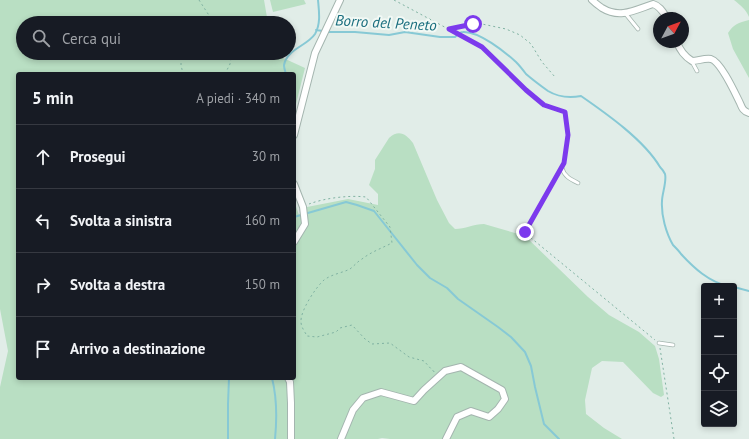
<!DOCTYPE html>
<html lang="it">
<meta charset="utf-8">
<style>
:root{--surface:#171b24;--page:#20242c;--text:#f1f3f6;--muted:#9ea1a6;--line:#363941}
body{margin:0;font-family:"PT Sans",sans-serif;background:var(--page);color:var(--text)}
.controls{position:absolute;right:12px;bottom:12px;display:grid;overflow:hidden;border-radius:4px;box-shadow:0 2px 6px #0003}
.controls button{width:36px;height:36px;display:grid;place-items:center;padding:0;border:0;border-bottom:1px solid var(--line);background:var(--surface);color:var(--text);font:20px sans-serif}
.compass{position:absolute;left:653px;top:12px;width:36px;height:36px;border-radius:50%;background:var(--surface);box-shadow:0 2px 6px #0003;rotate:49deg}
.stop{position:absolute;width:12px;height:12px;margin:-9px;border:3px solid #7c3aed;border-radius:50%;background:#fff}
.stop.end{background:#7c3aed;border-color:#fff;box-shadow:0 1px 4px #0008}
.list{margin:0;padding:0;list-style:none}
h2{display:flex;justify-content:space-between;align-items:center;height:52px;margin:0;padding:0 16px;font-size:17px}
h2 small{font-size:13px;font-weight:400;color:var(--muted)}
.list li{display:grid;grid-template-columns:26px 1fr auto;gap:12px;align-items:center;box-sizing:border-box;height:64px;padding:0 16px;border-top:1px solid var(--line)}
.list b{display:block;font-size:15px;white-space:nowrap}
.list em{font-size:13px;font-style:normal;color:var(--muted)}
.icon{flex:none;width:22px;height:22px;fill:none;stroke:currentColor;stroke-width:2;stroke-linecap:round;stroke-linejoin:round}
.map{position:relative;flex:none;width:749px;height:439px;overflow:hidden}
.search{position:absolute;background:var(--surface);box-shadow:0 2px 6px #0003;left:16px;top:16px;width:280px;height:44px;display:flex;align-items:center;gap:10px;box-sizing:border-box;padding:0 14px;border-radius:22px;color:var(--muted);font-size:15px}
.panel{position:absolute;background:var(--surface);box-shadow:0 2px 6px #0003;left:16px;top:72px;width:280px;height:308px;border-radius:4px}
.map>svg:first-child{display:block}
.green{fill:#b9dfc3}
.lines{fill:none;stroke-linecap:round;stroke-linejoin:round}
.stream{stroke:#87c9d5;stroke-width:2}
.service-casing{stroke:#a4b5af;stroke-width:4.5}
.minor-casing{stroke:#a4b5af;stroke-width:8}
.path{stroke:#80b2a2;stroke-width:1;stroke-dasharray:2 3;stroke-linecap:butt}
.service{stroke:#fff;stroke-width:3}
.minor{stroke:#fff;stroke-width:6}
.route{stroke:#7c3aed;stroke-width:5}
.labels{text-anchor:middle;stroke-width:4;stroke-linejoin:round;paint-order:stroke}
.water-label{font-size:15px;font-style:italic;fill:#186d7d;stroke:#f2f9f5}
</style>
<div class="map">
<svg width="749" height="439" viewBox="0 0 749 439">
<rect width="100%" height="100%" fill="#e1ede8"/>
<path class="green" d="M0,0H264L268,23H23V53H278L281,57L305,68L294,112V74H18V378H294V201L299,215L307,207L348,199L378,205V194L369,185L375,169V160L389,138C399,129 406,134 413,143L437,200L449,223L455,229C465,229 474,224 484,224L525,236L588,297L609,315L639,332L655,346L659,359L664,395L661,397L653,393L623,362L602,361L592,368L585,400L586,414L604,428L622,439H390L382,438L378,439H0V387L8,351L0,309Z
M270,0H304L306,4L273,12Z
M734,0H749V17C746,9 740,5 734,0Z
M749,20V78L733,49L728,33C734,24 738,23 749,20Z"/>
<g class="lines">
<path class="stream" d="M316,30L323,31
M327,32H355L389,35L405,32L440,37H455C457,35 460,32 463,32C479,31 505,52 516,62C520,66 523,70 526,74C533,80 541,86 548,91C558,97 570,98 581,96C607,114 644,140 660,167C662,169 664,172 665,174C667,181 662,194 662,201C661,215 666,233 673,245C676,248 679,251 681,254C694,268 709,282 728,286
M286,74C285,71 284,68 284,65C287,49 307,46 315,34C321,24 319,11 318,0
M294,217L346,202L357,205L374,211L417,265L430,278L447,288L458,299L498,327L511,337L525,352L531,366L535,387L544,424L559,439
M734,287L749,291
M272,378C277,398 277,419 275,439
M228,439V404L229,378"/>
<defs>
<path id="service" d="M625,13L638,29
M691,60L697,71
M562,168C564,176 570,179 578,183
M659,343L673,345"/>
<path id="minor" d="M592,0C595,3 599,6 602,8C620,19 635,10 653,4C660,6 663,12 667,18
M677,42C680,51 684,56 692,61C698,61 704,58 711,59C721,62 735,93 740,103C742,108 743,111 749,113
M294,135L315,53L340,0
M294,184L303,207L305,224L294,242
M288,378L290,382L291,403V439
M341,439L353,410L363,398L381,392L414,401L424,390L445,371L461,367L502,390L505,399L498,409L489,417L471,411L457,417L446,439"/>
</defs>
<use href="#service" class="service-casing"/>
<use href="#minor" class="minor-casing"/>
<path class="path" d="M199,0L214,23
M394,0L482,47L526,90L544,105L565,112L568,135L564,164
M449,29L473,24H482L506,29L520,35L531,44L542,62L555,77
M181,53V65L183,74
M225,74L230,64L232,53
M558,174L525,233L655,340
M309,204C325,198 349,195 366,197L390,227L392,243C382,248 371,252 362,259C357,262 354,266 350,269C342,273 332,274 324,280C316,287 300,311 301,322C301,327 305,332 307,336L317,337L336,332L340,328L352,325L365,339L372,344L390,343L409,357L424,361L433,371L436,372
M660,348L674,439"/>
<use href="#service" class="service"/>
<use href="#minor" class="minor"/>
</g>
<g class="lines">
<path class="route" d="M473,24L449,29L482,47L526,90L544,105L565,112L568,135L564,163L525,232"/>
</g>
<g class="labels">
<g class="water-label">
<text transform="translate(386 23) rotate(3)" y="5">Borro del Peneto</text>
</g>
</g>
</svg>
<div class="controls">
<button>+</button>
<button>−</button>
<button><svg class="icon" aria-label="locate" viewBox="0 0 24 24"><circle cx="12" cy="12" r="6"/><path d="M12 2v4M12 18v4M2 12h4M18 12h4"/></svg></button>
<button><svg class="icon" aria-label="layers" viewBox="0 0 24 24"><path d="M12 4l9 5-9 5-9-5zM3 14l9 5 9-5"/></svg></button>
</div>
<svg class="compass" viewBox="-18 -18 36 36"><path d="M0-13l5 13h-10z" fill="#e53935"/><path d="M0 13l5-13h-10z" fill="#9ea1a6"/></svg>
<div class="stop" style="left:473px;top:24px"></div>
<div class="stop end" style="left:525px;top:232px"></div>
<div class="search"><svg class="icon" aria-label="search" viewBox="0 0 24 24"><circle cx="10" cy="10" r="6"/><path d="M15 15l6 6"/></svg>Cerca qui</div>
<section class="panel">
<h2>5 min<small>A piedi · 340 m</small></h2>
<ul class="list">
<li><svg class="icon" aria-label="ahead" viewBox="0 0 24 24"><path d="M12 20V5M6 11l6-6 6 6"/></svg><div><b>Prosegui</b></div><em>30 m</em></li>
<li><svg class="icon" aria-label="left" viewBox="0 0 24 24"><path d="M17 20v-9H6M10 6l-5 5 5 5"/></svg><div><b>Svolta a sinistra</b></div><em>160 m</em></li>
<li><svg class="icon" aria-label="right" viewBox="0 0 24 24"><path d="M7 20v-9h11M14 6l5 5-5 5"/></svg><div><b>Svolta a destra</b></div><em>150 m</em></li>
<li><svg class="icon" aria-label="arrive" viewBox="0 0 24 24"><path d="M6 21V4h12l-3 4 3 4H6"/></svg><div><b>Arrivo a destinazione</b></div></li>
</ul>
</section>
</div>
